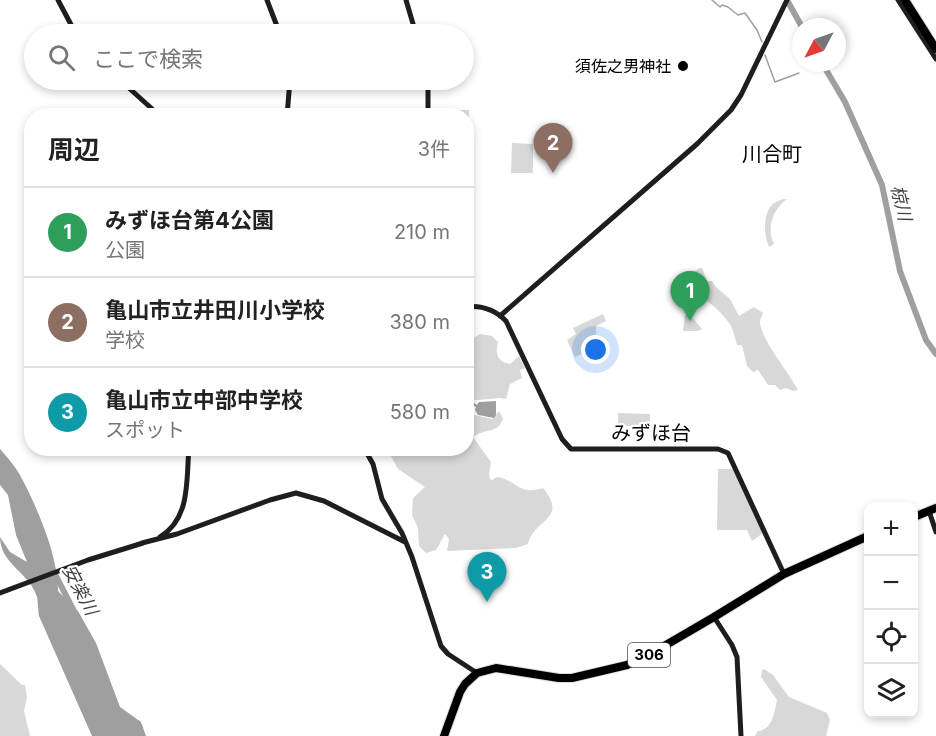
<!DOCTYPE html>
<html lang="ja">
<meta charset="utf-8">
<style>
:root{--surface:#fff;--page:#f6f6f6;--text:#222;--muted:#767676;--line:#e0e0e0;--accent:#2563eb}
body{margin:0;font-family:Inter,"Noto Sans JP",sans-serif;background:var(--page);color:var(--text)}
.controls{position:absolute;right:18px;bottom:18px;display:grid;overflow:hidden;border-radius:12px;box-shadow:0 3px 9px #0003}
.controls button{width:54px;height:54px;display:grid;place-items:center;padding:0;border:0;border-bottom:2px solid var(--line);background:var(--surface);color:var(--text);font:30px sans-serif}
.compass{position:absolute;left:792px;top:18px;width:54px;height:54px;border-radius:50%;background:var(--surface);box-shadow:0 3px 9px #0003;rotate:229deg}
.you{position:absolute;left:596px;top:350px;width:21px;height:21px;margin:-15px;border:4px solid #fff;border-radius:50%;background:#1a73e8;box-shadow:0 0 0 9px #1a73e833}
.badge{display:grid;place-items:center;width:39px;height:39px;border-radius:50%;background:var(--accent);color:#fff;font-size:20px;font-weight:700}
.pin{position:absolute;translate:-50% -50px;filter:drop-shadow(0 2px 3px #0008)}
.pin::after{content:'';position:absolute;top:32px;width:21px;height:18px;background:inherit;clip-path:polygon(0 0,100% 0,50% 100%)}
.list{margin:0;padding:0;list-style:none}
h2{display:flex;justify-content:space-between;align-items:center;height:78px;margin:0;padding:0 24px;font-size:26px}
h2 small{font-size:20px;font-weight:400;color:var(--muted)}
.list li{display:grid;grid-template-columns:39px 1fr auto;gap:18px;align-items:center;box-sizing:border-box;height:90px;padding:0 24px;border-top:2px solid var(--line)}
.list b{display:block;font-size:22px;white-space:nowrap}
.list p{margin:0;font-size:20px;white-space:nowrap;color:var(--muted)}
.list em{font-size:20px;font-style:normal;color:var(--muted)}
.icon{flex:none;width:33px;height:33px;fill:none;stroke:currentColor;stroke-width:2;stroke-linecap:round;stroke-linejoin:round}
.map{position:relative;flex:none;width:936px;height:736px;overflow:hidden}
.search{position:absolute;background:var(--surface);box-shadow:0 3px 9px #0003;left:24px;top:24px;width:450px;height:66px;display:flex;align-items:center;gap:15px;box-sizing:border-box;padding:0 21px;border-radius:33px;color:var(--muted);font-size:22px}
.panel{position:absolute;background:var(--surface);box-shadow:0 3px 9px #0003;left:24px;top:108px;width:450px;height:348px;border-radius:24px}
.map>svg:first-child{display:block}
.green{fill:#d8d8d8}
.water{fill:#9f9f9f}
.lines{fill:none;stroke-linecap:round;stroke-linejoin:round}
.stream{stroke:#9f9f9f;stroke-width:1.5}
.river{stroke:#9f9f9f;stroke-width:6}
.highway-casing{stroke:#dbdbdb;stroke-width:10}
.secondary{stroke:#1e1e1e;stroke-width:5}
.highway{stroke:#000;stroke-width:8}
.poi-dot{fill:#000;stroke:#fff;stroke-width:2}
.labels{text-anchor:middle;stroke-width:4.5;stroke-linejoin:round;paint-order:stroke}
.shield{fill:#fff;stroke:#4c4c4c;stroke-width:1.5}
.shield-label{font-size:15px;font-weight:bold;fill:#000}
.poi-label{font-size:16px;fill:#000;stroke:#fff;text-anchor:end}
.water-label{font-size:18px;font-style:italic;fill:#404040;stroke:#fff}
.quarter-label{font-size:20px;fill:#000;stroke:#fff}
</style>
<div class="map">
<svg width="936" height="736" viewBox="0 0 936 736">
<rect width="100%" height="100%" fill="#fff"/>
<path class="green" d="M430,110H469V142H467L466,116L430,115Z
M512,143L533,144V173H511Z
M783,199H787C773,209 766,228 774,244L769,247C764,236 763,218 770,207C773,203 778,201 783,199Z
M700,268H702L707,281H712L716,287L730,299L739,316L754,307L763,313C762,316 760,319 760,322C761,340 789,372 798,390L793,391L786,388L780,390L775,385H768L758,370L753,372L747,366L742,345H737C735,339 734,332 731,326C722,311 704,296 688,293L686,286L670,285Z
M603,314L606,321L596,326V334L600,345L575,357L567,340L576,334L573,328Z
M685,315L691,316L702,329L698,331H683Z
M480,334L492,336L498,342C495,353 497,362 510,364L519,356L525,368L520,370L522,378L510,384L506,399L500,398L467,401V342Z
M467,408L471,414L492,419L499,411L503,419C497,434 486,428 473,437L491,462L489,474L490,479L492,480L497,477C517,480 518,496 543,488C569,520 534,518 528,544L516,548L447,551L449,539L445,534L436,550L426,553L419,546L418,528L412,515L413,498L425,487L398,469L387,449L466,448Z
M618,413L650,414V426H618Z
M718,469H733L763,533L752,541L747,530H717Z
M0,664L22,685H25L27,697L24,711L30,736H0Z
M764,669L773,675L789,697L827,713L830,720L826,736H755L758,731C773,729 774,713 777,700L761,677L762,670Z"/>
<path class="water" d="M496,401V415L494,418L478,415L475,410L476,407L471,404L473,402L477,405L479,402Z
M0,449C7,457 15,466 20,475C37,507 58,555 58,591L78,611L96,643L120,707L141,722L146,736H92L39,616C38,610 38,602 37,597C30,573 0,564 0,537L10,552L27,562L16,535L8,495L0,485Z"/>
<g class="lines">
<path class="stream" d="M712,0L720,7L722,5L728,7L738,15L745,13L757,30L762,42
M765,55L775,82L799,73"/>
<path class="river" d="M787,0L802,27
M822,63L845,102L882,185L900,271L926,340L936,354
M56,576L73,609"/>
<defs>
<path id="highway" d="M905,0L936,49
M914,517L936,508
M444,736L460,692L465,684L477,673L496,668L559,678H572L627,665L647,656L714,617L784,574L868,536"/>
</defs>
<use href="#highway" class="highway-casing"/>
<path class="secondary" d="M58,0L76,34
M267,0L280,34
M406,0L416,34
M898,0L936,59
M120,80L160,116
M428,80V116
M287,116L290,80
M466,307C482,305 495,310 506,321L562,439L571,449H718L728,453L784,574
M500,316L697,144L731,110L741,95L787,0
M364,448L373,464L382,499L402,533L412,557L441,646L448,654L477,673
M929,511L936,532
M160,537C191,518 186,480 189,448
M142,543L177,534L270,500L296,493L324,501L405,542
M0,593L88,560L143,543
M714,617L732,645L737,657L741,736"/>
<use href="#highway" class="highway"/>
</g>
<circle class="poi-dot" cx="683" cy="66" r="6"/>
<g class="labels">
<rect class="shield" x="628" y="643" width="42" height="24" rx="4.5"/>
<g class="shield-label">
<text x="649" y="660">306</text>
</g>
<g class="poi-label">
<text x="671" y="72">須佐之男神社</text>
</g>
<g class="water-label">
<text transform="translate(901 203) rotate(77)" y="6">椋川</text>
<text transform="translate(80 590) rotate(62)" y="6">安楽川</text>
</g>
<g class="quarter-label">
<text x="772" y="161">川合町</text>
<text x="651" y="440">みずほ台</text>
</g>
</g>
</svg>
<div class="controls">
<button>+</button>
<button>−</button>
<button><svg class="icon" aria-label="locate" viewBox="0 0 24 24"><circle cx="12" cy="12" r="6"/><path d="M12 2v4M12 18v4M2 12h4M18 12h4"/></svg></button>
<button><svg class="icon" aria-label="layers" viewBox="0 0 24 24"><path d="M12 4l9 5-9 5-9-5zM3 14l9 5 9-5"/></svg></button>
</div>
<svg class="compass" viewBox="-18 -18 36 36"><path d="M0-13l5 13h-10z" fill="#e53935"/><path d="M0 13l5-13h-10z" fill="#767676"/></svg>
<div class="you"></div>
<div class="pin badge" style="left:690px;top:321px;background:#2e9e5b">1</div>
<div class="pin badge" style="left:553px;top:173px;background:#8d6e63">2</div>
<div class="pin badge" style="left:487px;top:602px;background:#0f9aa8">3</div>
<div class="search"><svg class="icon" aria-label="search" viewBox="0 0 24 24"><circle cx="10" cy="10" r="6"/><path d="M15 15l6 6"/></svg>ここで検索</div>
<section class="panel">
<h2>周辺<small>3件</small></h2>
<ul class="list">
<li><span class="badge" style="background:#2e9e5b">1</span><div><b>みずほ台第4公園</b><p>公園</p></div><em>210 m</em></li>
<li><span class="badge" style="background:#8d6e63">2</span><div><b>亀山市立井田川小学校</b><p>学校</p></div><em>380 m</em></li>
<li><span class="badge" style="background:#0f9aa8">3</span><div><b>亀山市立中部中学校</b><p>スポット</p></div><em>580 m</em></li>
</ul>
</section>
</div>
